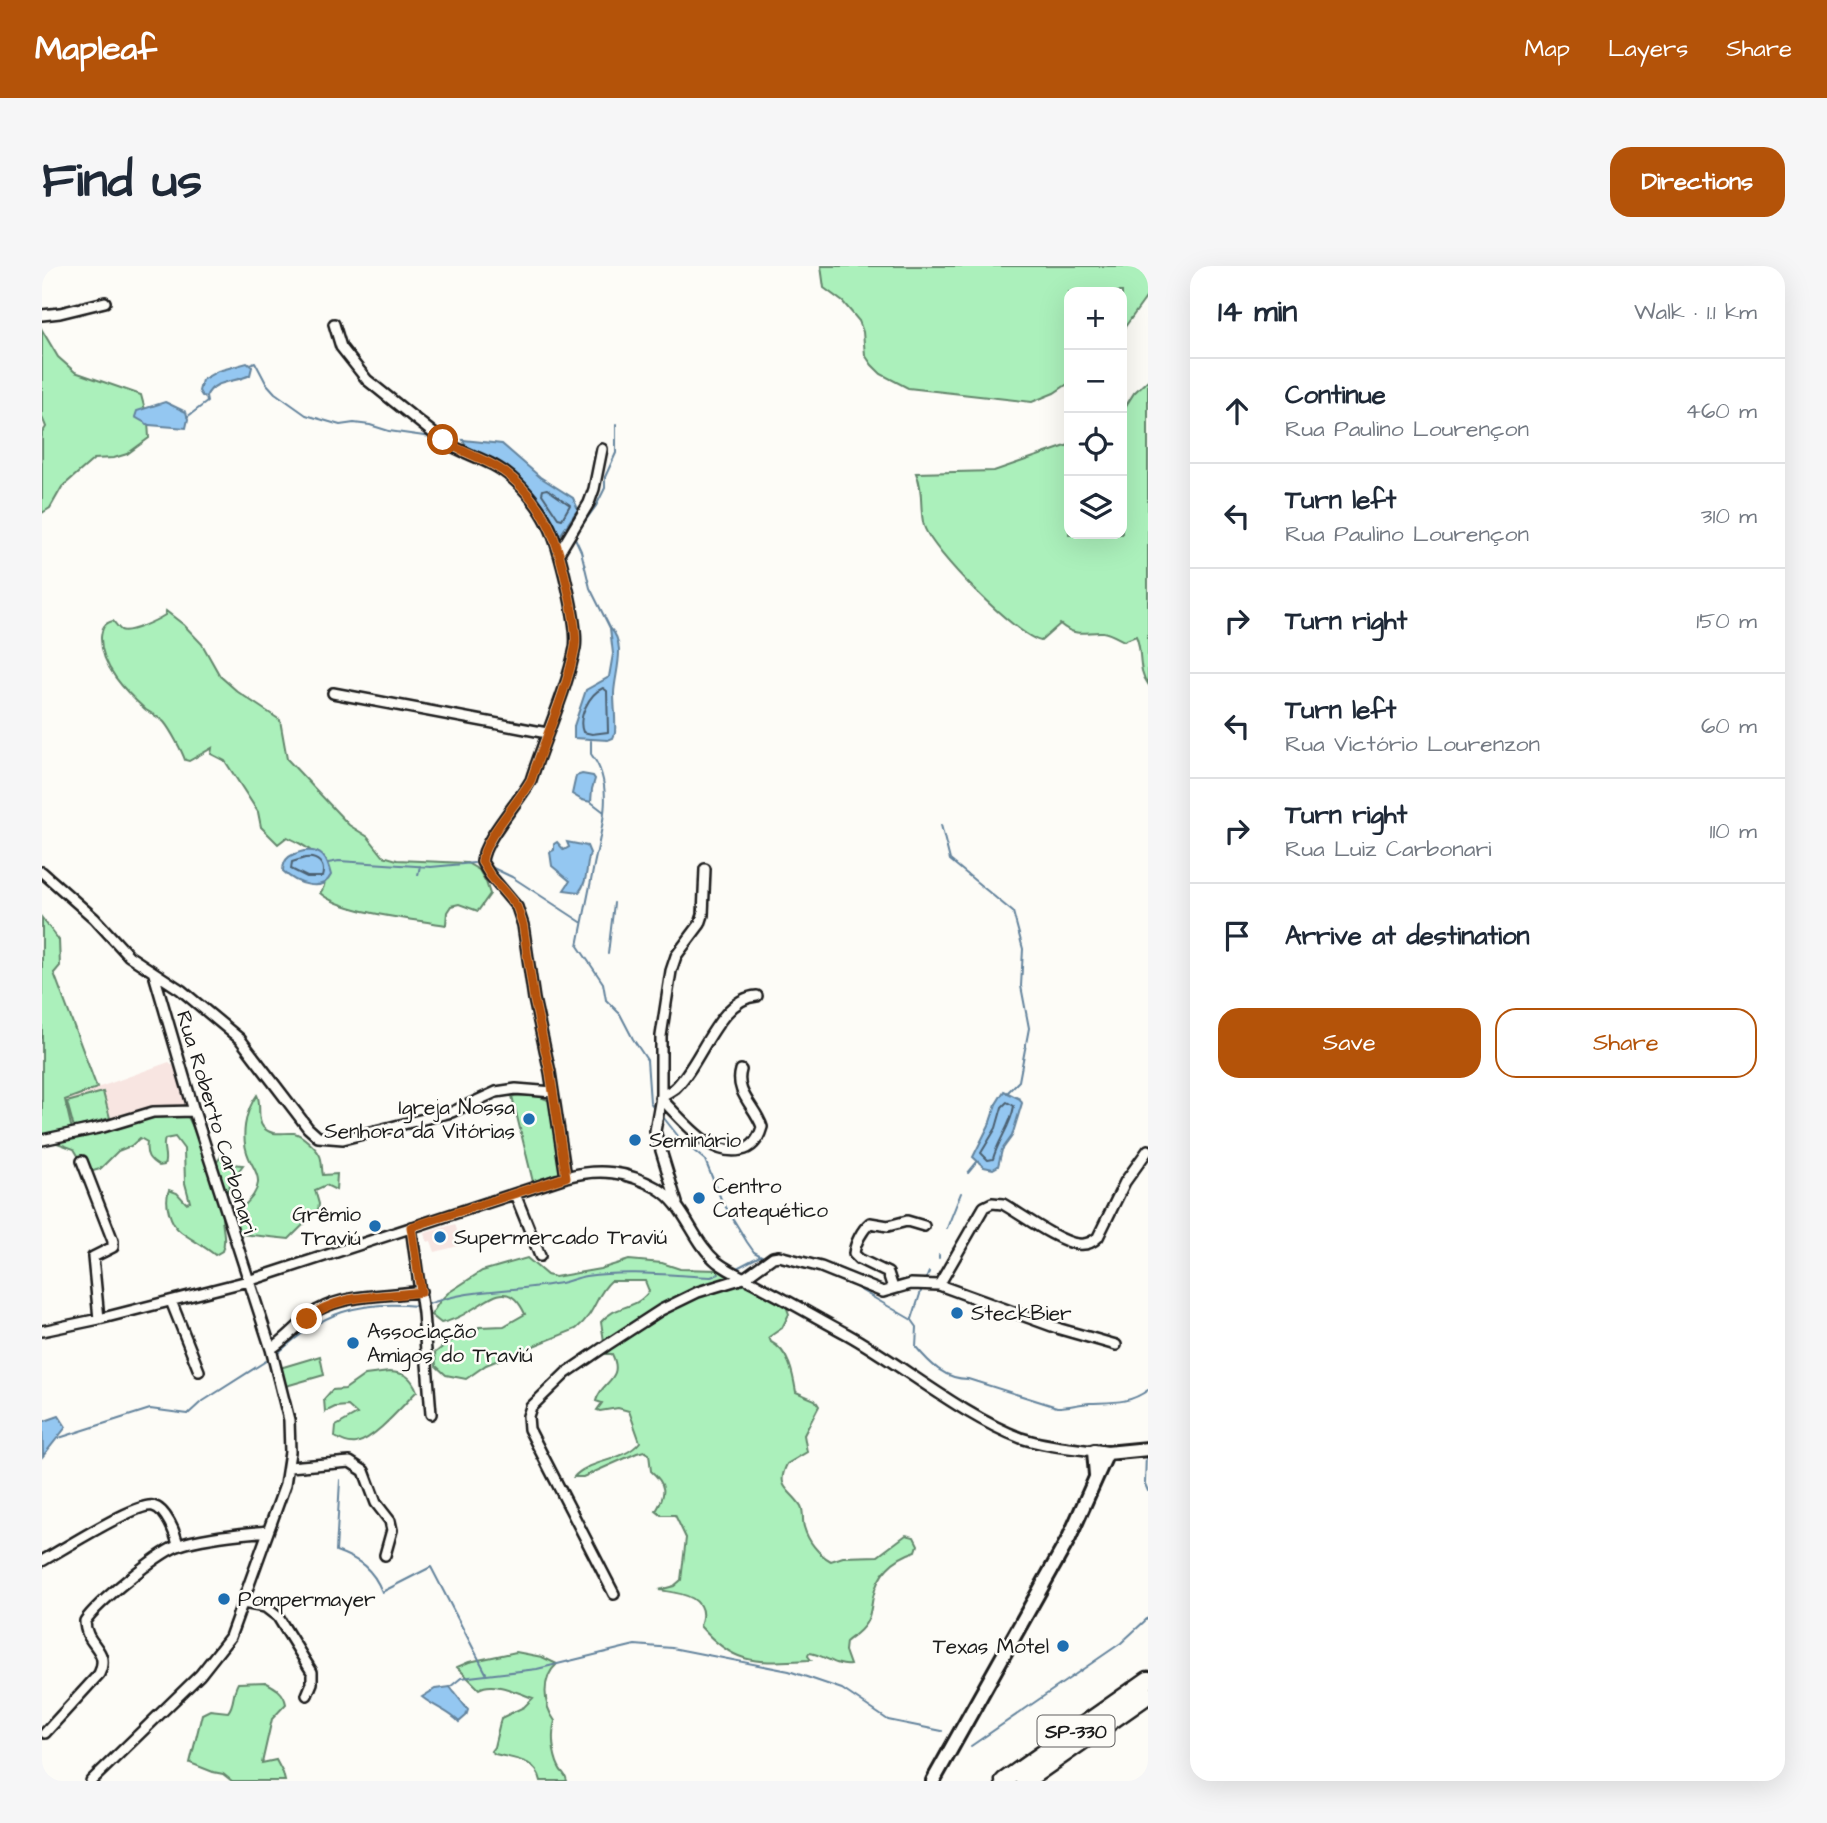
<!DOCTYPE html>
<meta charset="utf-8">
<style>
:root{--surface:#fff;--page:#f6f6f7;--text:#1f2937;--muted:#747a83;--line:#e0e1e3;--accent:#b45309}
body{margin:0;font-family:"Architects Daughter",sans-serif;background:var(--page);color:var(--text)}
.controls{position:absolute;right:21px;top:21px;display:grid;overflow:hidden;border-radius:14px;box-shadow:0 7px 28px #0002}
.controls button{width:63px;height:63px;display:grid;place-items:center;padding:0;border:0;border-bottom:2px solid var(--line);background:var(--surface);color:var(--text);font:35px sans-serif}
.stop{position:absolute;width:21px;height:21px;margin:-16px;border:5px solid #b45309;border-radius:50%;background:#fff}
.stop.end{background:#b45309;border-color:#fff;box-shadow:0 2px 7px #0008}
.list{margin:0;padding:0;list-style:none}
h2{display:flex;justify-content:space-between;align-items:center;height:91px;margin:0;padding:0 28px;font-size:30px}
h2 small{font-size:23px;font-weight:400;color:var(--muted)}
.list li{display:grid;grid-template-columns:46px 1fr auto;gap:21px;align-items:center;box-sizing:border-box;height:105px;padding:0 28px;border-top:2px solid var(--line)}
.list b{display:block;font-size:26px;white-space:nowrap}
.list p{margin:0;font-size:23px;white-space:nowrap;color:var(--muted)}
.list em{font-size:23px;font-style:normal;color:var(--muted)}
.actions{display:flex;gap:14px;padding:21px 28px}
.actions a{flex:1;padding:16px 0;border:2px solid var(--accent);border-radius:21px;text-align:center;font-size:24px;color:var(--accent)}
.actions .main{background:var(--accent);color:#fff}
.icon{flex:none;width:38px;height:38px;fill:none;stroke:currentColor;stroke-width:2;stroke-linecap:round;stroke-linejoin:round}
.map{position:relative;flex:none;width:1106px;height:1515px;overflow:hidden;border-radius:21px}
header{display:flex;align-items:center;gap:42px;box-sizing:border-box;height:98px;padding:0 35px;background:var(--accent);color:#fff}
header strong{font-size:33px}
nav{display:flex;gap:38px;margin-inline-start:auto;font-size:24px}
.intro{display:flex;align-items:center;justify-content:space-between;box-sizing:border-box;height:168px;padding:0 42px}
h1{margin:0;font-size:49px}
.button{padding:18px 32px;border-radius:21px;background:var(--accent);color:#fff;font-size:24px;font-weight:700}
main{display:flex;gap:42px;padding:0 42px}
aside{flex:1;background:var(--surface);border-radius:21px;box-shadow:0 7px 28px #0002}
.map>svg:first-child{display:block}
.built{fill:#f8e5e1}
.green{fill:#abf0bb;stroke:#64866c;stroke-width:2}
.water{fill:#94c7f1;stroke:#64839c;stroke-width:2}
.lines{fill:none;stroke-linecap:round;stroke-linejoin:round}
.shore{stroke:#4c6071;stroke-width:2}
.stream{stroke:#64839c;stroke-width:2}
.street-casing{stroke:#1c1c1c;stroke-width:14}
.secondary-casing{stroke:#1c1c1c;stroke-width:18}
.highway-casing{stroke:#1c1c1c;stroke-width:21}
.street{stroke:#fdfcf7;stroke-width:9}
.secondary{stroke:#fdfcf7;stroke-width:12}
.highway{stroke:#fdfcf7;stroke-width:16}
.route{stroke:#b45309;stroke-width:9}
.poi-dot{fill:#1f6fb2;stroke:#fdfcf7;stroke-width:2.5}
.labels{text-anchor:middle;stroke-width:5;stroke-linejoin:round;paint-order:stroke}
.shield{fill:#fdfcf7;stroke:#605f5e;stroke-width:2}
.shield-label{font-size:19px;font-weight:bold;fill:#1c1c1c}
.poi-label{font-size:21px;fill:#1c1c1c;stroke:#fdfcf7;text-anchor:start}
.street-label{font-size:21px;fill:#1c1c1c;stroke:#fdfcf7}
</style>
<header>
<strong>Mapleaf</strong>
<nav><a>Map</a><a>Layers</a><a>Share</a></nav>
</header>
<div class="intro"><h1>Find us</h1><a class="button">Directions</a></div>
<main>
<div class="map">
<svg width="1106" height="1515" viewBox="0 0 1106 1515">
<rect width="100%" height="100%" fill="#fdfcf7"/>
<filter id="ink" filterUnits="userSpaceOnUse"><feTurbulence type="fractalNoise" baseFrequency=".0143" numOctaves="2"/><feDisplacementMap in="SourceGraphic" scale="14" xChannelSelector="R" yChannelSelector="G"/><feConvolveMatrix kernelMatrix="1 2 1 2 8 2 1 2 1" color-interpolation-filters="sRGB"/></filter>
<g filter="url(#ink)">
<path class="built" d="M127,796L137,804L146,840L110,844L30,864L22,834Z
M413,958L420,979L393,986L389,975L385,976L383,967Z"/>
<path class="green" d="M779,0H1106V29L1080,65V26H1027V117L1012,127L990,136L866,122L839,108L830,99L823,89L821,66L817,55L801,36L782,22Z
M0,64L16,91L33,106L99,129L106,155L107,172L85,188L72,192L52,193L20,221L8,242L0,247V167L4,161L0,151Z
M1106,114V418C1095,404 1101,385 1094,370L1082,375C1076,372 1068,367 1061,366C1044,365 1034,372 1018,358L999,375C974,370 890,285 882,260C877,243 882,224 874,207L952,205L1027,179V268H1080V146L1092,127Z
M124,345L142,359L160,378L178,410L196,426L238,454L245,493L307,559L326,571L341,590L355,594L425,597L437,604L444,616L448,628L436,645L417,638L409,640L405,646L404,659C372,653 300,647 278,627C284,620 283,614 281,605C276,586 262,579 245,571L236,578L219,561L216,546L183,495L169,488L170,482L147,495L143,494C140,485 128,463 122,456C117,451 110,448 104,444C84,426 58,400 59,371C60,362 62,357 71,355C74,358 76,362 79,364C87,368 115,354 123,349Z
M0,652L17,674L18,700L12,707L55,822L23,834L30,864L0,871Z
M61,826L68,852L32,862L25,836Z
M215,829C220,838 214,853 221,861C230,871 241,866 252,867C259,868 273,881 277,888C281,894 279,902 281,909L295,908L294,924L284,919L273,924L277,938L276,944L247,973L199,968L191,959C193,942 214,935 216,917C217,907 210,900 207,892C198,872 203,845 215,829Z
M493,829L506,834L510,839L519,906L491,916L470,830Z
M123,842L144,848C155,864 157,884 168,900H172L180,889L189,898L201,899C191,912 179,932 180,951C180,962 185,974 180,985L173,989C162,980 150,974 139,966C128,958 122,936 127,924L135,927L144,937L148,936L143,917L142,883L133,871L123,873C119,881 126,890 122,899L117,900C107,894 103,889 105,876L98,872L89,880L76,885L58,903L51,905L44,903L32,883L15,877C46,855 87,850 123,842Z
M485,992L505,1009L513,1011L558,1003L587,994L620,997L638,1003L676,1004L692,1015L709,1020L744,1040L747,1048L740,1062L727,1071L729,1076C747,1085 751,1108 754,1126L773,1134L777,1140L762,1169L765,1186L745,1198C733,1222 748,1223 759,1240C762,1246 760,1254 762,1261C766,1275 776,1288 789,1295L801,1291L836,1290L864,1269L872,1271L876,1279L874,1285C852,1292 836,1307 831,1331C829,1340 829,1349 824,1357C818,1367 812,1369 804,1376L803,1385L808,1399C794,1401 781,1388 767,1387L766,1390L769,1394C717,1396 695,1402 658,1360C669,1330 638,1327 617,1324L632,1320L639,1314L644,1272L633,1249H619L614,1245C625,1227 624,1218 609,1205L607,1188L602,1185L595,1187L541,1211H532C546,1194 582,1196 598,1176L587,1145L576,1142L558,1145L555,1144L560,1137L554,1135C559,1115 583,1114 570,1088H564L559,1056C575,1037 593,1045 607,1025L603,1015H569C553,1029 555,1046 534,1063L444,1099L424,1113L404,1109L394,1100L393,1087C406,1075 419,1068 436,1064L437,1061L462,1060L483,1048C467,1014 451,1031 429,1044C420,1050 409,1055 399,1057L389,1049L398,1035L406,1027L440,1005Z
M278,1090L282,1109L244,1120L238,1102Z
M347,1106C363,1107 369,1110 375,1125C361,1139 333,1173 314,1177C306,1178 300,1175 293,1171L294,1160L315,1148L306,1140L293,1141L283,1146L282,1133L290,1124L303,1123L323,1109Z
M474,1386L500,1391L515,1398C499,1412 501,1439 513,1455C509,1468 511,1489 517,1501C520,1508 524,1507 525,1515H499C494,1493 472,1493 453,1488L449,1485L452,1481L459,1452L482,1441L491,1432C476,1427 451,1414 437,1423L415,1401L427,1396Z
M223,1416C233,1421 242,1426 244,1438L230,1453L220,1497L234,1494L241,1507L243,1515H190L181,1508L171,1506L148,1497L160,1448L168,1444L186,1446C193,1438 190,1427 196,1417Z"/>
<path class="water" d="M205,97L210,101L208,109C193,117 171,113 164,131L160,130L157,125L160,114L176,105Z
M123,136L144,146L146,153L144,162L107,159L93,151L95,145Z
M421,174L460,178L498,211L531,232L536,243L517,271C504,244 483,213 458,196C449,190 436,187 426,184Z
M568,362C585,378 573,406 572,427C572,440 574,454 573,467L571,472L566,474L532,472V460L544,424L567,411L571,388Z
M540,508L551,510L553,513L550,523L549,536L540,534L530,528L534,510Z
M515,576L522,584L527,581L525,576L545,580L548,587C544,599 546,616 537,626L522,624L528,615L510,600L508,586L512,584V578Z
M262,585C280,583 285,592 289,609C280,628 253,617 241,605C241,591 250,588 262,585Z
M962,825L978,833L980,837L970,870L960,884L956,900L951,903L942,901L931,891L947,859L954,838Z
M17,1150L24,1161L1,1190L0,1156Z
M408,1421L426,1444L424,1450L417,1456C407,1445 392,1441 380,1431L393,1423Z"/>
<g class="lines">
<path class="shore" d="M505,223L528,239L520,253L516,252L500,228L501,224Z
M561,422L565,425L566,466L550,468L541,466C535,452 547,428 561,422Z
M263,592C275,590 284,598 280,611H265L249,603L250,596Z
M965,836L972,840C969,860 956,874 951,893L946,894L939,887L954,862L960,841Z"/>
<path class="stream" d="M208,98L213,96L224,117L233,127L264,149L298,159L312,157L328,159L347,165L389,171
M145,151L165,136L164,131
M568,362L548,322L539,285L533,272L538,262L554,240L563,222V211L574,187V158
M549,475V488C574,520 559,564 552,599C547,626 541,653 536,680L561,717L564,734L578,748L591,773L605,794L608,836L610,839
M549,536L562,546
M899,559L908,594L971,646L981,683L979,720L987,762L977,815L965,827
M286,597L297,595L389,601L432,597
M449,601L470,611L539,656
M376,609L378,600
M566,688L572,637
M621,851L640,875L663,894L679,933L705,976L712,986L723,992
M926,907L935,896
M905,962L919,927
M897,989V992
M695,1002L718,990
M776,1005L808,1018L870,1054L875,1061L874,1081C888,1098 903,1113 926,1113L1015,1141C1026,1141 1036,1138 1048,1137C1070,1136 1087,1138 1106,1124
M884,1013L887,1006
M384,1039C428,1022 467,1026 512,1018C523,1017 533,1012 544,1010C585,1004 628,1009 669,1011L677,1008
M870,1053L880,1022
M236,1087C280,1047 316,1034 375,1040
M17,1172L108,1143L146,1148L158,1137L224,1095
M1104,1188L1103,1218L1106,1225
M298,1214L294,1285C317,1293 331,1303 340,1326L389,1301L444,1407
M408,1421L419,1412L495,1403L593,1379L630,1382L747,1405L800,1423L846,1454L900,1465
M929,1480L1079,1377L1106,1352"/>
<defs>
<path id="street" d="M0,49L18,47L63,36
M292,58L299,81L325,114L401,175C423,189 450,194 470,212C484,224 498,242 506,258C517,279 537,361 533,382C524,427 503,470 489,514C477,536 441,574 440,596L448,609L475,641L481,659L492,733L508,806L524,911
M517,287L547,237L552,223L560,183
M291,427L505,467
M0,606L52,652L87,690L139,724L198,773L266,862L276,871L301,873L410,846L454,826L474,823L511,826
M619,831C623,828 629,825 633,822C659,798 677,732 715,730
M618,832C640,852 666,891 699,884C711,882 717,872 720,861C714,841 692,827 699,804
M0,874L61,861L111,846L152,845
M40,895L71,975V981L51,991L57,1053
M473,928L498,990
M635,937L613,865L619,831V770L629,705L634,690L658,658L661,649L663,603
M369,961L381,1047L389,1148
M897,1019L942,941L950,937L961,938C980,949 1017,976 1036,978C1044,979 1051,976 1056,971L1083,916L1106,884
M851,1022L846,1007L817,993L812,988C813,977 820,964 828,957L846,960L865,955L882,960
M129,1035L157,1105
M0,1065L57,1053L206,1015L524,911C557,902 585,905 615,922C644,939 650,975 675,996C689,1007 706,1013 721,1022C750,1037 777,1053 805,1068C862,1100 919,1149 979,1172C1003,1180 1028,1182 1052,1185
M229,1083C246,1072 259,1055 276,1044C306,1027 345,1031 379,1025
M247,1201L308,1196L322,1205L334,1237L348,1255L350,1264L343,1289
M0,1295C18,1285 95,1236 111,1240C124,1243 134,1268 136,1280
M572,1328L487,1163L486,1150L489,1141L524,1107L565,1079L619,1044L656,1026L702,1012L731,991L737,990L779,1001L841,1026L869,1018L897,1019L1018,1063L1074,1079
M201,1337L223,1341L236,1351L270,1406V1417L265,1429
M3,1467L57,1408C69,1383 43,1380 43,1355C56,1336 114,1289 135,1280C158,1271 200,1268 226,1265
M49,1515L158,1409L188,1371L243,1219L248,1186L247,1154L229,1083L152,845L112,708"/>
<path id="secondary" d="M1054,1209L1052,1185L1065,1187L1106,1183
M891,1515L1027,1272L1065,1187"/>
<path id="highway" d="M962,1515L1106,1414
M983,1515L1106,1429"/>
</defs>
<use href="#street" class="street-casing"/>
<use href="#secondary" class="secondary-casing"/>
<use href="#highway" class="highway-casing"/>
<use href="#street" class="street"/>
<use href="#secondary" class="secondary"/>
<use href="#highway" class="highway"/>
</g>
</g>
<g class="lines" filter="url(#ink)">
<path class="route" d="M265,1053C297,1026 340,1032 379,1026L369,961L524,911L508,806L492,733L481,659L475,641L448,609L440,596C441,573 477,536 489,514C504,470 524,427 533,382C537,361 517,278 506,258C498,242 484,224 470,212C450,194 423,189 401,174"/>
</g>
<g class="poi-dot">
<circle cx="487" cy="853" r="7"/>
<circle cx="593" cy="874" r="7"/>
<circle cx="657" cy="932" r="7"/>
<circle cx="333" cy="960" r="7"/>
<circle cx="398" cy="971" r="7"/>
<circle cx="915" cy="1047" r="7"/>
<circle cx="311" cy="1077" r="7"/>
<circle cx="182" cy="1333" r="7"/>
<circle cx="1021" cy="1380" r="7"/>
</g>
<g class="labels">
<rect class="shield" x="995.5" y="1449.5" width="77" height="31" rx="5"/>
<g class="shield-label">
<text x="1034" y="1472">SP-330</text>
</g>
<g class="poi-label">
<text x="473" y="848" text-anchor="end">Igreja Nossa<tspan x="473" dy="24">Senhora da Vitórias</tspan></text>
<text x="607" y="881">Seminário</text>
<text x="671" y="927">Centro<tspan x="671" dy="24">Catequético</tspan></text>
<text x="319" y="955" text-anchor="end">Grêmio<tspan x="319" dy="24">Traviú</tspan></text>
<text x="412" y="978">Supermercado Traviú</text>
<text x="929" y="1054">SteckBier</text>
<text x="325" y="1072">Associação<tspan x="325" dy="24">Amigos do Traviú</tspan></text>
<text x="196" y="1340">Pompermayer</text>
<text x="1007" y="1387" text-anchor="end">Texas Motel</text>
</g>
<g class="street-label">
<text transform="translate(175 856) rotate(73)" y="7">Rua Roberto Carbonari</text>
</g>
</g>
</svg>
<div class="controls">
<button>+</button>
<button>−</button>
<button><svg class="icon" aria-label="locate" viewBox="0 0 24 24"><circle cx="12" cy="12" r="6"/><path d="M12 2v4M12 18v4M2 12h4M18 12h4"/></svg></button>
<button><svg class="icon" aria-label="layers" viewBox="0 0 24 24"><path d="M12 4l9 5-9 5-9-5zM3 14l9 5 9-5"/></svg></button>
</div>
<div class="stop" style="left:401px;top:174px"></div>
<div class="stop end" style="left:265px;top:1053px"></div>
</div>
<aside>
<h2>14 min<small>Walk · 1.1 km</small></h2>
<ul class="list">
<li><svg class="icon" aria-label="ahead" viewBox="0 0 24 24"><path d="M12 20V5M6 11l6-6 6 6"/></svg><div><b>Continue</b><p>Rua Paulino Lourençon</p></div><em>460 m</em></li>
<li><svg class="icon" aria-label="left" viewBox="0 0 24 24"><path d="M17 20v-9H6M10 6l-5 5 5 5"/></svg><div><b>Turn left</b><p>Rua Paulino Lourençon</p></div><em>310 m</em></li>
<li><svg class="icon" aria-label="right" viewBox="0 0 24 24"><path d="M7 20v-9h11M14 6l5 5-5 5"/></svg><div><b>Turn right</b></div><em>150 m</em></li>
<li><svg class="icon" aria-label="left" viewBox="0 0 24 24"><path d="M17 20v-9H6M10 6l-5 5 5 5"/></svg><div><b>Turn left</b><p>Rua Victório Lourenzon</p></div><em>60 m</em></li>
<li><svg class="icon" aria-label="right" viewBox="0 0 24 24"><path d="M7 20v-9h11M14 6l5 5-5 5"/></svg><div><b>Turn right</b><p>Rua Luiz Carbonari</p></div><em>110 m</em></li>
<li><svg class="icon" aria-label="arrive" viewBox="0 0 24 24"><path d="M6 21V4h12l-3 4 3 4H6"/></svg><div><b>Arrive at destination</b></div></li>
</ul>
<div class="actions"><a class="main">Save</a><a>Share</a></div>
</aside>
</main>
